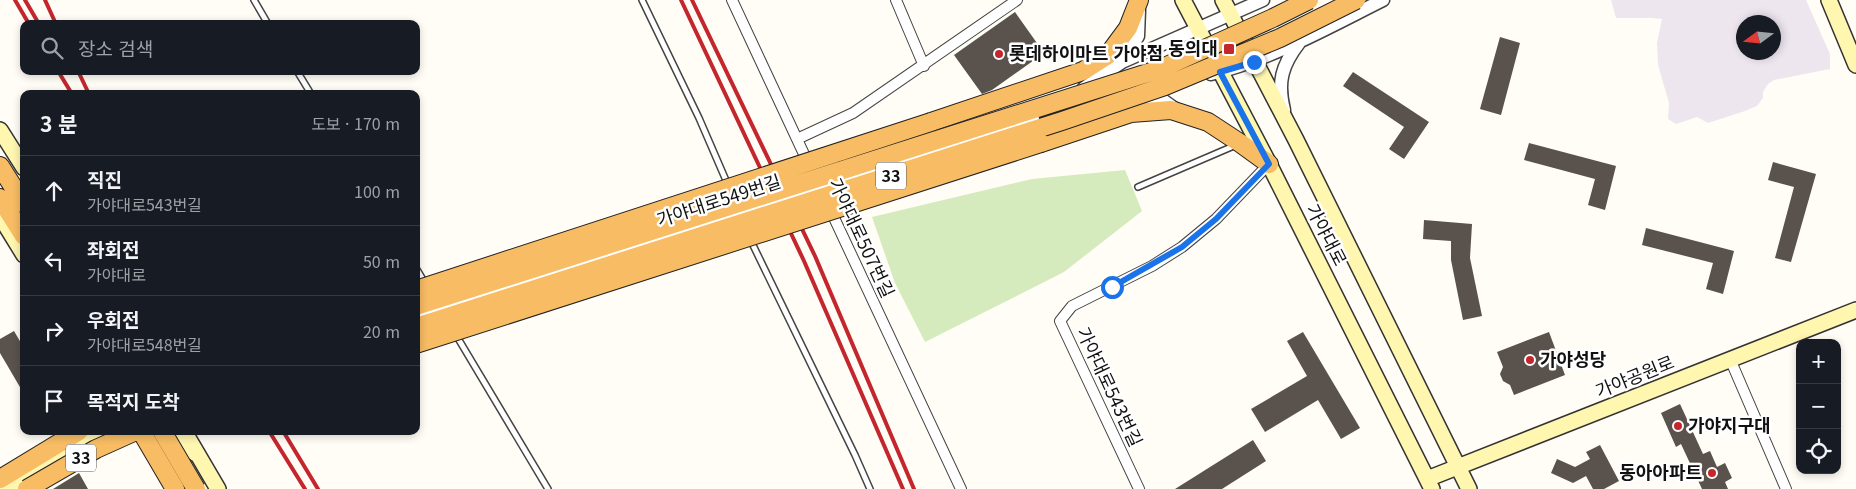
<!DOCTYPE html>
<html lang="ko">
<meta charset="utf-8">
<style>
:root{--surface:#171b24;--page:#20242c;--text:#f1f3f6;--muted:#9ea1a6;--line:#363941}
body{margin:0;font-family:Georgia,"Noto Sans KR",serif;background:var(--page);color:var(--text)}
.controls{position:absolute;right:15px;bottom:15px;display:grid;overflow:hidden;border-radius:10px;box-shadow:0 2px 8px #0003}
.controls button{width:45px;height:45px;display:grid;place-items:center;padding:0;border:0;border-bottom:1px solid var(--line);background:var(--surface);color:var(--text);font:25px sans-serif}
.compass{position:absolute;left:1736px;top:15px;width:45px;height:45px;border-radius:50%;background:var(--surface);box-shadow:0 2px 8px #0003;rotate:255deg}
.stop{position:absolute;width:15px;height:15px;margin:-11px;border:4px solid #1a73e8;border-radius:50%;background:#fff}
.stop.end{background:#1a73e8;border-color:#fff;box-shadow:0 1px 5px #0008}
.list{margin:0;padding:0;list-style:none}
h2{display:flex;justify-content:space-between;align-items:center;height:65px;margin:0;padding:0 20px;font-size:21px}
h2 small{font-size:16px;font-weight:400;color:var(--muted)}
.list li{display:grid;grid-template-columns:32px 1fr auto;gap:15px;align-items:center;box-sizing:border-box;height:70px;padding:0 20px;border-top:1px solid var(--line)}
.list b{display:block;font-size:19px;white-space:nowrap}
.list p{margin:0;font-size:16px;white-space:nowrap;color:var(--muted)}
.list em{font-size:16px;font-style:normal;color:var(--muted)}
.icon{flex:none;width:28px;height:28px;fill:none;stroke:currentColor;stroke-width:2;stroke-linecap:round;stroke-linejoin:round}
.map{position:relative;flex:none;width:1856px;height:489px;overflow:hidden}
.search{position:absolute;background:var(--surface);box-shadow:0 2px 8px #0003;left:20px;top:20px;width:400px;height:55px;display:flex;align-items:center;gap:12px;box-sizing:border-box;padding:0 18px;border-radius:10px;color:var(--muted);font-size:19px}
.panel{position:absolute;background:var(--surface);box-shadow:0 2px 8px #0003;left:20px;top:90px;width:400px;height:345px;border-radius:10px}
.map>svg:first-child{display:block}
.industrial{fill:#eee6ef;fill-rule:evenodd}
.green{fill:#d5ebbd}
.building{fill:#5a524d}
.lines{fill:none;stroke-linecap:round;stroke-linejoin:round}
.service-casing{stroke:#444;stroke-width:8}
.minor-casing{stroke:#444;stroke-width:12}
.tertiary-casing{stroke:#444;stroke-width:15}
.secondary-casing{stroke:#333;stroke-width:18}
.trunk-casing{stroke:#222;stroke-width:20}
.service{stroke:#fff;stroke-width:5}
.minor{stroke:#fff;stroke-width:10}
.tertiary{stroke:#fff;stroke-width:12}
.secondary{stroke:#fff6b0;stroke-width:15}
.trunk{stroke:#f7bc64;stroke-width:18}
.rail{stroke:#c4262e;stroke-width:4}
.tertiary-bridge-casing{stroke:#444;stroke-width:15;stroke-linecap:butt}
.trunk-bridge-casing{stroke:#222;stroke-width:20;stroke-linecap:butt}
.tertiary-bridge{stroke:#fff;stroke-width:12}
.trunk-bridge{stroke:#f7bc64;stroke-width:18}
.route{stroke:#1a73e8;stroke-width:6}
.poi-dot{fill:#c4262e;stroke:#fff;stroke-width:2}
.labels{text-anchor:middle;stroke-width:5;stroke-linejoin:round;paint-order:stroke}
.shield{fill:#fff;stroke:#585858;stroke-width:1}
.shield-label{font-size:16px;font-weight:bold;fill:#111}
.poi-label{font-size:18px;font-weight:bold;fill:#111;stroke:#fff;text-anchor:start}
.street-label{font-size:18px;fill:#111;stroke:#fff}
</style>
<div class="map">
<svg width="1856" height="489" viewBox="0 0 1856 489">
<rect width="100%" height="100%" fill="#fffdf5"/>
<path class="industrial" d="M1611,0H1806L1830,54V69L1774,80L1768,84L1763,92V98L1757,106L1745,111L1708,123L1697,117L1676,124L1668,119L1669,103L1658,65L1657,43L1662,19L1651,18H1616ZM1744,22H1774V52H1744Z"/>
<path class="green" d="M1125,170L1142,211L1064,272L925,342L895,283L872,217L1032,179Z"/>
<path class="building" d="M1015,12L1044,53L992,90L982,94L954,55Z
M1500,37L1520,43L1501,115L1480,109Z
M1353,72L1429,122L1404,159L1389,149L1404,127L1343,86Z
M1529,143L1616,166L1605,210L1588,205L1595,179L1524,160Z
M1773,162L1816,174L1791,262L1775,258L1794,187L1768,180Z
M1424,220L1472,224L1470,258L1482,316L1463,320L1451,260V241L1423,239Z
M1646,228L1734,251L1723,294L1706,289L1713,263L1642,245Z
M14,331L24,348V394L0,353V339Z
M1303,332L1360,428L1341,439L1318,400L1265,432L1251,409L1307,376L1287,341Z
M1549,332L1565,375L1514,395L1510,385L1503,381L1500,374L1503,367L1497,352Z
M1680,404L1703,454L1710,451L1717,467L1725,463L1732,478L1725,482L1728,489H1702L1681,444L1676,447L1661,413Z
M1253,440L1266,461L1222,489H1175Z
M1600,445L1619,481L1604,489H1593L1586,476L1573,483L1551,473L1557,459L1575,467L1590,459L1586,452Z
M79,473L88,489H53Z"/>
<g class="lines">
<defs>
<path id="service" d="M254,0L268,24
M642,0L699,118L728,185
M297,71L311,94
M1138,187L1236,145
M750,239L855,455L870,489
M416,268L425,283
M456,335L548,489"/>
<path id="minor" d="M732,0L810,167
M896,0L924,66
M797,139L853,113L1017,0
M829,207L961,489
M1730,359L1786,489
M1139,489L1060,321L1072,306L1152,266L1182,247L1216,219L1269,164"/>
<path id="tertiary" d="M1122,62L1263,0
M1211,74C1272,59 1327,28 1383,0
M1084,88L1122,62L1138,36L1139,10
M1128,103L1164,101L1178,111
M1284,110C1277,82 1282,65 1299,43
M1033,119L1083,106"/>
<path id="secondary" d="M1183,0L1269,164L1432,489
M1223,0L1296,140L1469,489
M1829,0L1856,65
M0,130L24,168
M0,216L24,255
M184,431L218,489
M163,450L177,442L198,455
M1427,479L1856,310
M6,489L102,431"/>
<path id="trunk" d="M931,122L1083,71L1108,55L1128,28L1139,0
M1041,143L1131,113L1171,110L1208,122L1240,143L1269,164
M0,166L24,204
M0,198L24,236
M0,479L79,431"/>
</defs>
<use href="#service" class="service-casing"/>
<use href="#minor" class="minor-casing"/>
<use href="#tertiary" class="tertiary-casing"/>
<use href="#secondary" class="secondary-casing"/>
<use href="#trunk" class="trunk-casing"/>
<use href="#service" class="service"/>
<use href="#minor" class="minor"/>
<use href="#tertiary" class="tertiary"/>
<use href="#secondary" class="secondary"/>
<use href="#trunk" class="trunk"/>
<path class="rail" d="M15,0L29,24
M25,0L39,24
M45,0L56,24
M681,0L804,261L903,489
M692,0L815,256L914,489
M58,71L72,94
M78,71L89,94
M269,431L305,489
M283,431L318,489"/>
<defs>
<path id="tertiary-bridge" d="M416,315L1033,119"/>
<path id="trunk-bridge" d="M416,290L931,122
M416,306L1160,69L1273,18L1309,0
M416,327L1062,121L1165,86L1280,38L1356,0
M416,344L1041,143
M141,431L175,489
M162,431L196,489
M27,489L96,449L136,431"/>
</defs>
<use href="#tertiary-bridge" class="tertiary-bridge-casing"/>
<use href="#trunk-bridge" class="trunk-bridge-casing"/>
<use href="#tertiary-bridge" class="tertiary-bridge"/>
<use href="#trunk-bridge" class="trunk-bridge"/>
</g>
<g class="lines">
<path class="route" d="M1112,287L1182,247L1216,219L1269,164L1220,72L1254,62"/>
</g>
<g class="poi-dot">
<rect x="1223" y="43" width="12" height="12" rx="2.5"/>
<circle cx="999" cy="54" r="5"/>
<circle cx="1530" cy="360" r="5"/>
<circle cx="1678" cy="426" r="5"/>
<circle cx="1712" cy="473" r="5"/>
</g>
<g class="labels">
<g class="shield">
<rect x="876" y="162.5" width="30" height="27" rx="4"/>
<rect x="66" y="444.5" width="30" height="27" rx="4"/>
</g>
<g class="shield-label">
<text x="891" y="182">33</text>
<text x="81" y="464">33</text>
</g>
<g class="poi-label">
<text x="1218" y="55" text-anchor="end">동의대</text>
<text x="1009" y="60">롯데하이마트 가야점</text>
<text x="1540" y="366">가야성당</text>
<text x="1688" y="432">가야지구대</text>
<text x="1702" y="479" text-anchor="end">동아아파트</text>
</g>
<g class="street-label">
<text transform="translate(719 201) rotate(-18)" y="6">가야대로549번길</text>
<text transform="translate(1326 235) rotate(63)" y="6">가야대로</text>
<text transform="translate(861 238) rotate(65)" y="6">가야대로507번길</text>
<text transform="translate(1635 377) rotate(-22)" y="6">가야공원로</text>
<text transform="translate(1109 387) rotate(65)" y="6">가야대로543번길</text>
</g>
</g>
</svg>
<div class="controls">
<button>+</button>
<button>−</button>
<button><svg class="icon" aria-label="locate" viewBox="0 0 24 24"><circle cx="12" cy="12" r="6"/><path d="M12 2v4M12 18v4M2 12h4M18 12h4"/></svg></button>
</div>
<svg class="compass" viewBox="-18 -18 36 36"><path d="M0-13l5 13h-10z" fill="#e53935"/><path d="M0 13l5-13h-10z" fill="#9ea1a6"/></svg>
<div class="stop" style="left:1112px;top:287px"></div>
<div class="stop end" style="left:1254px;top:62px"></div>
<div class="search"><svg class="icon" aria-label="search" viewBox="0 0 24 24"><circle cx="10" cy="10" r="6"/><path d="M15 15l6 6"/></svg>장소 검색</div>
<section class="panel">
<h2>3 분<small>도보 · 170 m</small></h2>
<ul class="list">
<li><svg class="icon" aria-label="ahead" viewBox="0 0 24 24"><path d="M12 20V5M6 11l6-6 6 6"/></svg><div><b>직진</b><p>가야대로543번길</p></div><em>100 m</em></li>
<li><svg class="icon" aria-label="left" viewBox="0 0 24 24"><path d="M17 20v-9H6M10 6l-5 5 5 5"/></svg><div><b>좌회전</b><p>가야대로</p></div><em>50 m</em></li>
<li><svg class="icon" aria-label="right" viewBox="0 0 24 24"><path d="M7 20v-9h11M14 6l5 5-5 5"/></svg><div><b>우회전</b><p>가야대로548번길</p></div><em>20 m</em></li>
<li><svg class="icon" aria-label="arrive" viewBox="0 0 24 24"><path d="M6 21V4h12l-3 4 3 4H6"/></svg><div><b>목적지 도착</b></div></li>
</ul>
</section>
</div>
